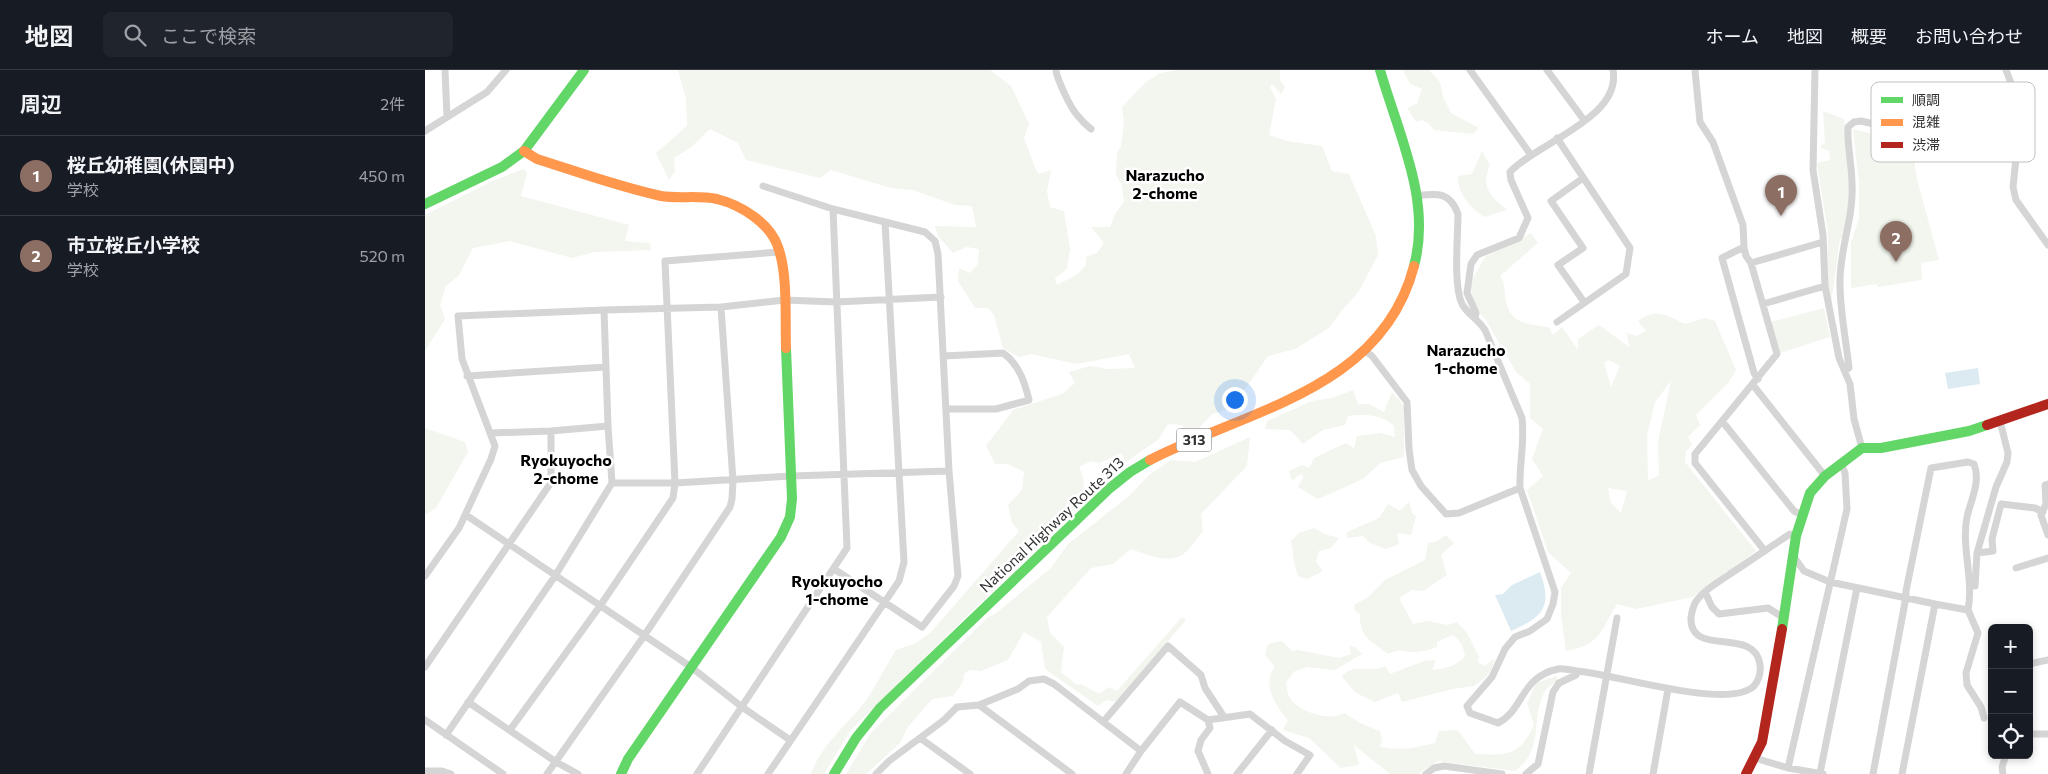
<!DOCTYPE html>
<html lang="ja">
<meta charset="utf-8">
<style>
:root{--surface:#171b24;--page:#20242c;--text:#f1f3f6;--muted:#9ea1a6;--line:#363941;--accent:#2563eb}
body{margin:0;font-family:Commissioner,"Noto Sans JP",sans-serif;background:var(--page);color:var(--text)}
.controls{position:absolute;right:15px;bottom:15px;display:grid;overflow:hidden;border-radius:8px;box-shadow:0 2px 8px #0003}
.controls button{width:45px;height:45px;display:grid;place-items:center;padding:0;border:0;border-bottom:1px solid var(--line);background:var(--surface);color:var(--text);font:25px sans-serif}
.you{position:absolute;left:809px;top:329px;width:18px;height:18px;margin:-12px;border:4px solid #fff;border-radius:50%;background:#1a73e8;box-shadow:0 0 0 8px #1a73e833}
.badge{display:grid;place-items:center;width:32px;height:32px;border-radius:50%;background:var(--accent);color:#fff;font-size:16px;font-weight:700}
.pin{position:absolute;translate:-50% -41px;filter:drop-shadow(0 1px 2px #0008)}
.pin::after{content:'';position:absolute;top:26px;width:18px;height:15px;background:inherit;clip-path:polygon(0 0,100% 0,50% 100%)}
.list{margin:0;padding:0;list-style:none}
h2{display:flex;justify-content:space-between;align-items:center;height:65px;margin:0;padding:0 20px;font-size:21px}
h2 small{font-size:16px;font-weight:400;color:var(--muted)}
.list li{display:grid;grid-template-columns:32px 1fr auto;gap:15px;align-items:center;box-sizing:border-box;height:80px;padding:0 20px;border-top:1px solid var(--line)}
.list b{display:block;font-size:19px;white-space:nowrap}
.list p{margin:0;font-size:16px;white-space:nowrap;color:var(--muted)}
.list em{font-size:16px;font-style:normal;color:var(--muted)}
.icon{flex:none;width:28px;height:28px;fill:none;stroke:currentColor;stroke-width:2;stroke-linecap:round;stroke-linejoin:round}
.map{position:relative;flex:none;width:1623px;height:704px;overflow:hidden}
header{display:flex;align-items:center;gap:30px;box-sizing:border-box;height:70px;padding:0 25px;background:var(--surface);border-bottom:1px solid var(--line)}
header strong{font-size:24px}
nav{display:flex;gap:28px;margin-inline-start:auto;font-size:18px}
.search{width:350px;height:45px;background:var(--page);display:flex;align-items:center;gap:12px;box-sizing:border-box;padding:0 18px;border-radius:8px;color:var(--muted);font-size:19px}
main{display:flex}
aside{flex:1;background:var(--surface)}
.map>svg:first-child{display:block}
.green{fill:#f2f6ee;fill-rule:evenodd}
.water{fill:#dcebf2}
.lines{fill:none;stroke-linecap:round;stroke-linejoin:round}
.street{stroke:#d5d5d5;stroke-width:7}
.fast{stroke:#63d668;stroke-width:10}
.slow{stroke:#ff974d;stroke-width:10}
.jam{stroke:#b3261e;stroke-width:10}
.labels{text-anchor:middle;stroke-width:5;stroke-linejoin:round;paint-order:stroke}
.shield{fill:#fff;stroke:#6f6f6f;stroke-width:1}
.shield-label{font-size:14px;font-weight:bold;fill:#313131}
.street-label{font-size:15px;fill:#313131;stroke:#fff}
.neighbourhood-label{font-size:16px;font-weight:bold;fill:#000;stroke:#fff}
.key{fill:#fff;stroke:#c1c1c1;stroke-width:1}
.key-label{font-size:14px;fill:#313131}
</style>
<header>
<strong>地図</strong>
<div class="search"><svg class="icon" aria-label="search" viewBox="0 0 24 24"><circle cx="10" cy="10" r="6"/><path d="M15 15l6 6"/></svg>ここで検索</div>
<nav><a>ホーム</a><a>地図</a><a>概要</a><a>お問い合わせ</a></nav>
</header>
<main>
<aside>
<h2>周辺<small>2件</small></h2>
<ul class="list">
<li><span class="badge" style="background:#8d6e63">1</span><div><b>桜丘幼稚園(休園中)</b><p>学校</p></div><em>450 m</em></li>
<li><span class="badge" style="background:#8d6e63">2</span><div><b>市立桜丘小学校</b><p>学校</p></div><em>520 m</em></li>
</ul>
</aside>
<div class="map">
<svg width="1623" height="704" viewBox="0 0 1623 704">
<rect width="100%" height="100%" fill="#fff"/>
<path class="green" d="M253,0H565L586,16L604,54L599,68L611,100L614,104L626,100L622,121L625,137L639,141L645,179L642,199L630,208L632,215L653,204L661,195V187L672,183L679,173L666,157H685L690,144L699,132L697,116L691,105L692,83L696,76L699,52L697,37L721,12L735,3L753,0H855V10L860,17L856,24L847,14L845,17L851,29L844,65L862,71L897,76L907,101L924,104L951,166L953,185L934,221L915,243L904,258L870,279L843,286L807,338L787,344L773,359L762,364L757,355L743,354L734,369L701,392L696,383L675,393L666,391L654,397C661,410 659,421 655,435L426,660L399,704H386C395,676 421,656 439,633C451,617 460,597 471,580L491,573L506,562L594,461L587,453L583,435L597,420L599,402L583,394H570L561,376L588,340L637,324L650,313L644,302L665,296L683,299L710,298L704,284L652,294L606,284L594,287L578,278L569,245L563,238H550L533,211L534,198L545,203L553,194L554,179L542,177L528,183L513,166L510,156L551,157L547,136L530,135L488,120L466,118L406,100L395,108L321,90L313,73L285,59L265,78L249,88L250,101L244,110L231,83L262,56L261,29Z
M978,0H1004L1015,12L1018,27L1026,43L1054,58L1048,64L1009,60L1003,53L997,50L991,52L982,38L993,33V30L997,19L985,14Z
M1398,41L1419,49C1422,89 1429,129 1419,168L1415,169L1406,234L1402,214L1403,164L1392,93L1405,90L1404,81L1394,77L1400,73Z
M1428,59L1487,74L1492,109L1514,190L1496,193L1497,210L1453,217L1452,214L1426,218V172L1434,149V114Z
M1057,81L1065,95C1055,118 1066,126 1082,140L1060,147C1046,140 1032,122 1033,106L1047,104Z
M99,99L102,103L96,126L204,155L200,171L225,173L226,180L170,182L147,188L85,171L48,178L34,205L21,216L15,235L20,249L0,281V145L65,112Z
M1106,163L1113,173L1075,206C1080,213 1079,217 1080,225C1083,254 1101,254 1124,257L1128,265L1137,257L1153,280V269L1174,255L1204,277L1202,263L1211,266L1221,261L1213,251C1231,237 1243,246 1260,254L1280,248L1290,251L1311,300L1303,313L1271,345L1275,355L1263,367L1267,375L1261,381L1260,392L1331,481L1268,527L1211,539L1192,534C1175,561 1176,575 1141,581L1136,545V518L1146,503L1123,482L1102,420L1118,406L1107,389L1118,359L1105,348V314L1091,302L1061,250L1052,240L1046,221L1047,210L1060,187ZM1184,290L1195,296L1186,317L1179,293ZM1246,311L1233,372L1234,405L1223,411L1222,365L1230,332ZM1183,418L1202,421L1196,443L1186,433Z
M1399,238L1405,267L1355,283L1346,252Z
M928,320L933,334H944L959,342L967,322L979,336V387L955,393L938,409L893,429L873,417L879,406L875,404L867,411L864,401L877,395L884,398L889,388L921,373L929,378L932,366L955,363L970,367L969,356C956,344 940,344 923,346L920,355L898,360L878,374L865,360L840,359L842,351L887,331L907,328Z
M0,358L40,372L43,382L11,438L0,445Z
M825,367L822,396L776,444L778,461C772,468 765,480 757,485C742,494 720,484 706,479L688,494L666,498L622,547L625,563L639,577L636,602L652,615L656,614L674,624L684,617L692,621L757,547L761,550L691,632L682,630L673,636L620,599L616,572L599,562L583,590L556,601L545,600L539,604L538,612L528,626L507,629L483,657L475,673L441,704H421L445,664L562,548L570,544L626,498L643,474L704,426L724,405L746,390L770,392Z
M984,432L987,443L991,446L986,465L972,463L974,474L961,479L945,473L938,466L922,468V462L954,448L963,434L975,441Z
M889,458L899,464L914,468L906,478L894,481L891,492L898,501L883,509L874,507C868,496 869,484 866,471L874,463Z
M1021,465L1029,473L1016,485L1022,505L998,521L987,520L974,528L988,554L1002,551L1023,555L1032,552L1042,563L1054,587L1053,592L1060,596L1070,588L1066,600L1061,607L1049,616L1028,619L977,632L973,623L950,632L931,623L917,607C926,592 945,604 960,596L965,604L999,591L1011,590L1007,600C1020,599 1032,596 1040,586C1038,577 1036,570 1027,565L1012,572V577C1005,579 998,582 991,582C977,583 979,577 963,584C946,571 934,567 935,544L929,540V535L943,527L960,510L1000,490L1003,473L1012,471Z
M857,571L867,581L873,580L914,588L926,584L924,576L930,577L937,584L910,600L883,597L870,601L861,612C862,617 862,624 865,628C873,642 906,652 919,643L937,654L955,661L957,670L955,677C975,681 990,678 1010,673L1014,661L1033,660L1050,684C1082,685 1094,687 1109,655L1102,633L1111,613L1131,606L1133,610C1128,614 1121,618 1119,623C1105,652 1120,679 1090,701L1013,691L993,704H965L929,675L934,695L916,698L884,668L858,660L863,650C851,636 836,614 850,597L840,585L843,574Z"/>
<path class="water" d="M1553,298L1555,314L1523,319L1520,303Z
M1115,502C1128,537 1118,547 1086,561L1070,525L1078,524L1087,515Z"/>
<g class="lines">
<path class="street" d="M20,0L22,47
M631,0C632,9 645,37 652,45C656,50 661,55 666,59
M1045,0L1106,85
M1122,0L1159,50
M1270,0L1275,52L1288,72L1318,155L1319,177L1297,188L1329,303L1333,309
M1390,0L1388,100L1398,165L1400,216L1414,288L1425,314L1429,349L1437,378
M1581,0L1589,21L1594,45V60L1588,117L1591,130L1623,175
M0,61L62,22L81,0
M1158,108L1126,131L1158,178L1133,195L1159,232
M338,116L408,139L500,162L510,171L513,184L524,401L533,506L529,516L497,557L409,499
M992,126C1013,123 1025,122 1033,144C1033,166 1028,215 1037,234C1043,245 1053,249 1060,260L1097,348C1100,372 1094,395 1095,418L1130,522L1128,534L1122,549L1105,561L1090,567L1080,579L1067,607L1042,636L1045,643L1073,653C1099,640 1095,607 1133,599C1138,598 1146,600 1151,601C1187,603 1303,641 1329,616C1334,610 1336,603 1335,595C1330,555 1264,589 1266,547C1267,541 1268,535 1272,530C1280,519 1294,512 1305,504C1325,491 1345,477 1365,464L1371,466
M1319,177L1321,186L1326,193
M1338,234L1400,216
M1050,248L1051,243L1042,223L1046,194L1052,185L1094,168L1103,148L1086,110L1085,102C1112,73 1197,48 1188,0
M1132,252L1201,204L1205,178L1132,68
M940,281L947,286L982,332L984,379L987,400L996,416L1021,444L1034,443L1095,418
M519,286L578,283C594,294 600,313 604,330L571,339H521
M1420,301L1424,298C1421,270 1415,241 1415,214C1414,180 1429,148 1427,114C1427,95 1422,76 1423,57L1429,52L1436,51L1521,71L1532,68C1536,73 1536,81 1543,84C1557,88 1561,68 1568,61C1575,55 1585,53 1594,50
M42,306L181,297
M1328,315L1400,406
M1297,351L1369,441L1377,445
M66,363L126,361L183,356
M187,413H250L366,406L524,401
M1623,414L1620,415L1621,434L1616,445L1623,465
M41,445L266,597L317,637L365,670
M1340,481L1270,393V384L1352,284L1326,193L1398,172
M1552,483L1568,481L1567,469L1576,434L1610,438L1618,442
M1369,487L1379,501L1405,512L1510,534L1477,704
M1591,498L1623,488
M0,506L34,458L66,389L70,376L37,289L33,246L179,240L296,237L359,230L411,232L516,227
M1545,516H1550L1552,483L1571,417L1582,392L1583,383L1575,351
M1280,522L1287,537L1294,544L1343,538L1359,548
M1510,534L1543,540L1553,563L1541,603L1542,615L1556,637L1559,648
M1604,594L1623,590
M0,597L125,414L126,407V361
M43,632L131,692L153,704
M554,635L647,704
M0,650L78,704
M783,650L785,658L776,670L773,681L783,704
M678,652L743,576L776,605L780,618L799,647
M85,660L175,536L248,428L250,413L240,191L354,182
M1604,664H1623
M21,665L130,506L187,413L183,356L179,240
M495,668L545,704
M1330,688L1363,698L1398,704
M1363,698L1422,439L1420,403L1416,393
M0,701H17L26,704
M1395,703L1432,518
M122,704L219,566L305,437L307,429L308,411L296,237
M272,704L422,478L408,139
M343,704L474,511L479,492L460,152
M451,704L464,691L519,650L532,637L554,635L593,619L604,611L619,609L629,614L716,681
M701,704L716,681L755,632L783,650L825,644L860,671L885,685L872,704
M812,704L847,660
M1001,704L1009,698L1019,696L1077,704
M1101,704L1113,694L1128,622L1134,613L1151,605L1152,601
M1164,704L1192,548
M1228,704L1243,619
M1448,704L1481,527V521L1506,398L1543,392L1549,394C1556,412 1546,429 1542,447C1536,477 1549,509 1543,540
M1578,704L1577,697L1581,685"/>
<path class="fast" d="M955,0C973,63 1007,130 989,196
M0,134L77,97L99,81L159,0
M1357,559L1371,466L1385,423L1400,406L1437,378H1456L1544,361L1562,355
M196,704L203,689L356,467L365,447L367,429L361,278
M409,704L431,668L455,638L685,418L705,402L725,390"/>
<path class="slow" d="M99,81L112,89C153,102 194,117 236,126C254,129 274,125 292,129C316,135 345,153 353,177C363,204 360,249 361,278
M725,390C822,340 957,320 989,196"/>
<path class="jam" d="M1562,355L1623,334
M1321,704L1337,672L1357,559"/>
</g>
<g class="labels">
<rect class="shield" x="751.5" y="358.5" width="35" height="23" rx="4"/>
<g class="shield-label">
<text x="769" y="375">313</text>
</g>
<g class="street-label">
<text transform="translate(627 455) rotate(-43)" y="5">National Highway Route 313</text>
</g>
<g class="neighbourhood-label">
<text x="740" y="111">Narazucho<tspan x="740" dy="18">2-chome</tspan></text>
<text x="1041" y="286">Narazucho<tspan x="1041" dy="18">1-chome</tspan></text>
<text x="141" y="396">Ryokuyocho<tspan x="141" dy="18">2-chome</tspan></text>
<text x="412" y="517">Ryokuyocho<tspan x="412" dy="18">1-chome</tspan></text>
</g>
</g>
<rect x="1446" y="12" width="164" height="80" rx="8" class="key"/>
<rect x="1456" y="27" width="22" height="6" fill="#63d668"/>
<rect x="1456" y="49" width="22" height="7" fill="#ff974d"/>
<rect x="1456" y="72" width="22" height="6" fill="#b3261e"/>
<g class="key-label">
<text x="1487" y="35">順調</text>
<text x="1487" y="57">混雑</text>
<text x="1487" y="80">渋滞</text>
</g>
</svg>
<div class="controls">
<button>+</button>
<button>−</button>
<button><svg class="icon" aria-label="locate" viewBox="0 0 24 24"><circle cx="12" cy="12" r="6"/><path d="M12 2v4M12 18v4M2 12h4M18 12h4"/></svg></button>
</div>
<div class="you"></div>
<div class="pin badge" style="left:1356px;top:146px;background:#8d6e63">1</div>
<div class="pin badge" style="left:1471px;top:192px;background:#8d6e63">2</div>
</div>
</main>
